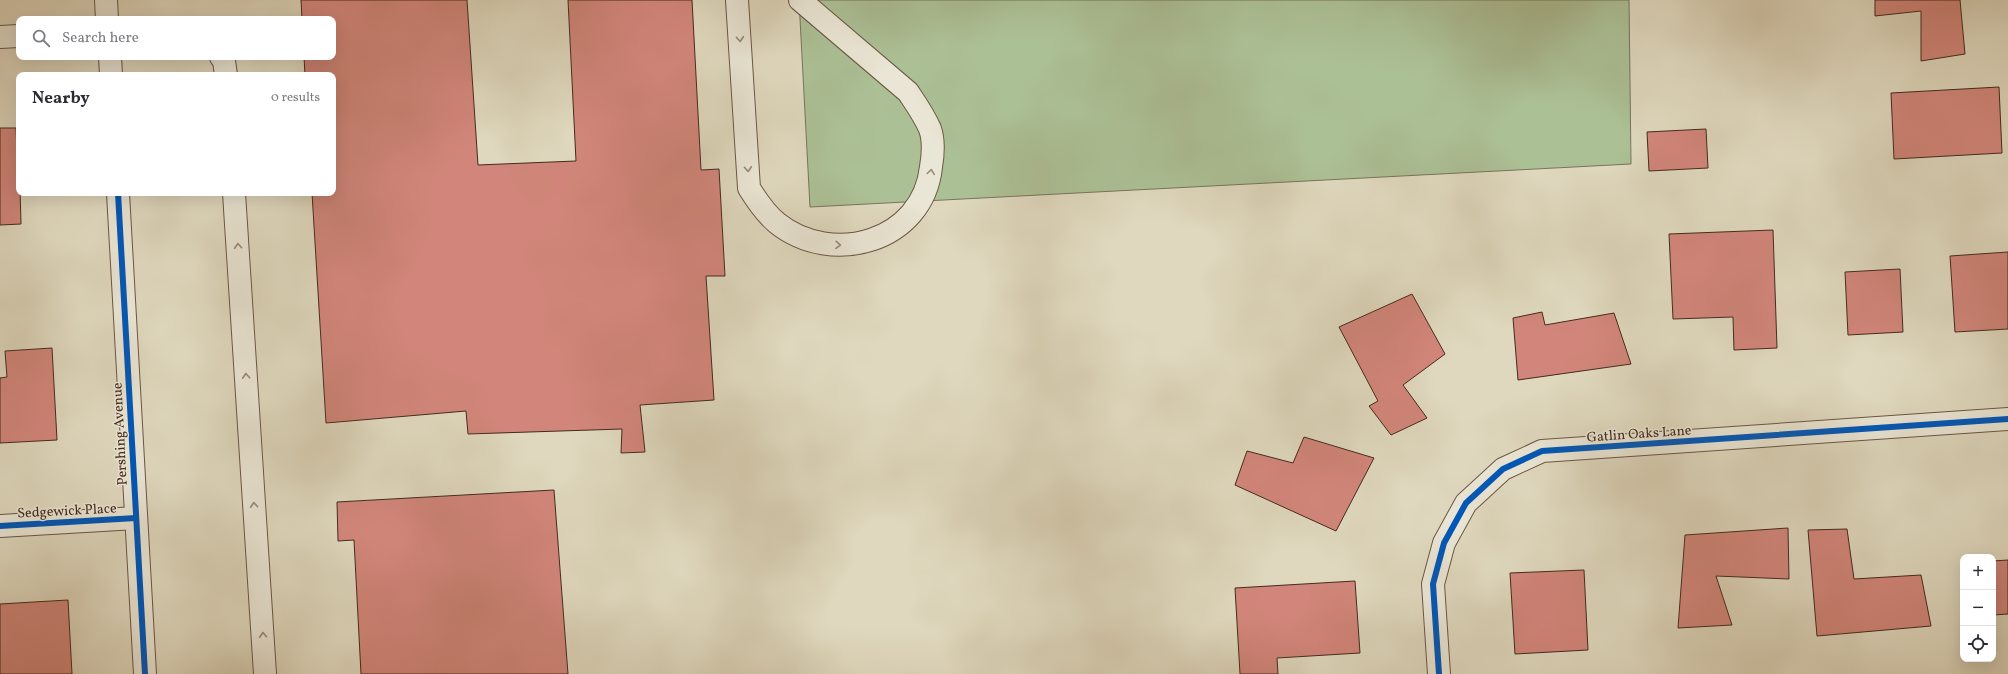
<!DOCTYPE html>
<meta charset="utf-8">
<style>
:root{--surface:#fff;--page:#f2f2f3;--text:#2b2b33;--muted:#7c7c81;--line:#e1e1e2}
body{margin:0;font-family:Vollkorn,serif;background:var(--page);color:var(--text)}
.controls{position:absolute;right:12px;bottom:12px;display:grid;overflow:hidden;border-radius:8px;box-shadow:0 4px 16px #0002}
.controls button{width:36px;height:36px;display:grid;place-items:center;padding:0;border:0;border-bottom:1px solid var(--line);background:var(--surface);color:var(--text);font:20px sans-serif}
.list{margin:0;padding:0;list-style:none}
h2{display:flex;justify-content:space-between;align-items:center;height:52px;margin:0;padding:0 16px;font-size:17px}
h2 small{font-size:13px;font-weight:400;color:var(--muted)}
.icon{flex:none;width:22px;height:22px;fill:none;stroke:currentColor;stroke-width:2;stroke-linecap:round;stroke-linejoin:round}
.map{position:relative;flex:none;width:2008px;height:674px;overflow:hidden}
.search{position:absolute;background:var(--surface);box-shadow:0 4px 16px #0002;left:16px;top:16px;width:320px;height:44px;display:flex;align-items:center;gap:10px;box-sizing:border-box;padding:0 14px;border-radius:8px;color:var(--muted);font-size:15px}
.panel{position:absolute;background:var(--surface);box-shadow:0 4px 16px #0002;left:16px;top:72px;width:320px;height:124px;border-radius:8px}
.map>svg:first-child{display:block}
.green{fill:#acc096;stroke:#78755a}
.building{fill:#d2867b;stroke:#442a1d}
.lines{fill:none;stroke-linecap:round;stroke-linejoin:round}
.minor-casing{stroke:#6b5645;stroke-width:24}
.minor{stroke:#eae6d5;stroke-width:22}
.cycleway-casing{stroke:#eae6d5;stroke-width:8}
.cycleway{stroke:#0057b8;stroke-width:6}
.oneway{stroke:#978879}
.labels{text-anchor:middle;stroke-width:3;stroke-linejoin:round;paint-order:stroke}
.street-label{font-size:14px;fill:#442a1d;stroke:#eae6d5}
</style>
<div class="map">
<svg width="2008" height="674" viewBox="0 0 2008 674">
<rect width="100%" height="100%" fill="#dfd8be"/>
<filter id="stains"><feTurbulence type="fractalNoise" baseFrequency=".005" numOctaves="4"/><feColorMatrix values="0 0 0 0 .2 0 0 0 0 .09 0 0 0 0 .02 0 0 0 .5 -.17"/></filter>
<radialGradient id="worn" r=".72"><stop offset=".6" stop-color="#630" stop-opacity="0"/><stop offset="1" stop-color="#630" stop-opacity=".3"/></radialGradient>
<path class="green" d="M799,0H1629L1631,164L810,207Z"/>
<path class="building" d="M301,0H467L478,165L576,161L568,0H692L701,170L719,169L725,276H706L714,400L640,405L645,452L621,453L622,429L468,434L466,411L326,423L312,193H333V75H305L304,57H333V19H302Z
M1875,0H1960L1965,54L1921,61V11L1875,16Z
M1999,87L2002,153L1894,159L1891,93Z
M0,128H16L17,152H19L21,224L0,225Z
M1706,129L1708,168L1649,171L1647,132Z
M1773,230L1777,348L1734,350L1733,317L1673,319L1669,234Z
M2008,252V329L1955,332L1950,256Z
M1900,269L1903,332L1848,335L1845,272Z
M1412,294L1445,354L1403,385L1427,418L1391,435L1369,406L1378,401L1339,327Z
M1542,312L1545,325L1614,313L1631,364L1518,380L1513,318Z
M52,348L57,440L0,443V378L7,377L5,351Z
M1304,437L1374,458L1336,531L1235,485L1247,451L1293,463Z
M554,490L568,674H361L354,540L338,541L337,502Z
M1788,528L1789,579L1716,576L1732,625L1678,628L1685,535Z
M1847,529L1854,579L1921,575L1931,626L1817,636L1808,530Z
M2008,560V614L1993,615V561Z
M1584,570L1588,650L1515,654L1510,573Z
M1355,581L1360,653L1277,658L1278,674H1240L1235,588Z
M68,600L72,674H0V604Z"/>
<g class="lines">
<defs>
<path id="minor" d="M106,0L107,19
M737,0L749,188C757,201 765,213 777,223C832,267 923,242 931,167C933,155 934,140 930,129C924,115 916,104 908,92L800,0
M0,37L19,36
M110,57L111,75
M221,57L224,61L226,75
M118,193L145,674
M234,193L265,674
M0,526L136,518
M1439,674L1433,584L1444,543L1466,503L1503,469L1542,451L2008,419"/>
</defs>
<use href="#minor" class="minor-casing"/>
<use href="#minor" class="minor"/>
<defs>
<path id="cycleway" d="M118,193L145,674
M0,526L136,518
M1439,674L1433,584L1444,543L1466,503L1503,469L1542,451L2008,419"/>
</defs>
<use href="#cycleway" class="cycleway-casing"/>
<use href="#cycleway" class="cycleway"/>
</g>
<defs><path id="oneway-chevron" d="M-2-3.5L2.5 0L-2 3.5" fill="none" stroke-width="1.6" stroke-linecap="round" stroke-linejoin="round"/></defs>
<g class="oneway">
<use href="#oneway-chevron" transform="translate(740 39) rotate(86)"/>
<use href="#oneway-chevron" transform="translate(748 169) rotate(86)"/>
<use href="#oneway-chevron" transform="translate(931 172) rotate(-82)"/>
<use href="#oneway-chevron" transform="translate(838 245) rotate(2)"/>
<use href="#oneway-chevron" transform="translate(238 246) rotate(-94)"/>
<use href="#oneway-chevron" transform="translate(246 376) rotate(-94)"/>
<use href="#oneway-chevron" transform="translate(254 505) rotate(-94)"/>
<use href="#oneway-chevron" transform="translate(263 635) rotate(-94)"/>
</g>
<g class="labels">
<g class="street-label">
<text transform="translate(1639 433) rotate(-4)" y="5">Gatlin Oaks Lane</text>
<text transform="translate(119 434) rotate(-93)" y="5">Pershing Avenue</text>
<text transform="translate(67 510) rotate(-3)" y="5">Sedgewick Place</text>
</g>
</g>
<rect width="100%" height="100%" filter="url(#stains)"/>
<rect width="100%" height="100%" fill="url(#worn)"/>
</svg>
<div class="controls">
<button>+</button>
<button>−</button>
<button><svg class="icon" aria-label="locate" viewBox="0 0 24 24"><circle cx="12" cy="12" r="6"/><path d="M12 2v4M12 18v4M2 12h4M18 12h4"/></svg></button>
</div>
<div class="search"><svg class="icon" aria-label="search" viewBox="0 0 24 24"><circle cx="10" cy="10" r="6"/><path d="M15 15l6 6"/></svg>Search here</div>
<section class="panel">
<h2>Nearby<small>0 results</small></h2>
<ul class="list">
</ul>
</section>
</div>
